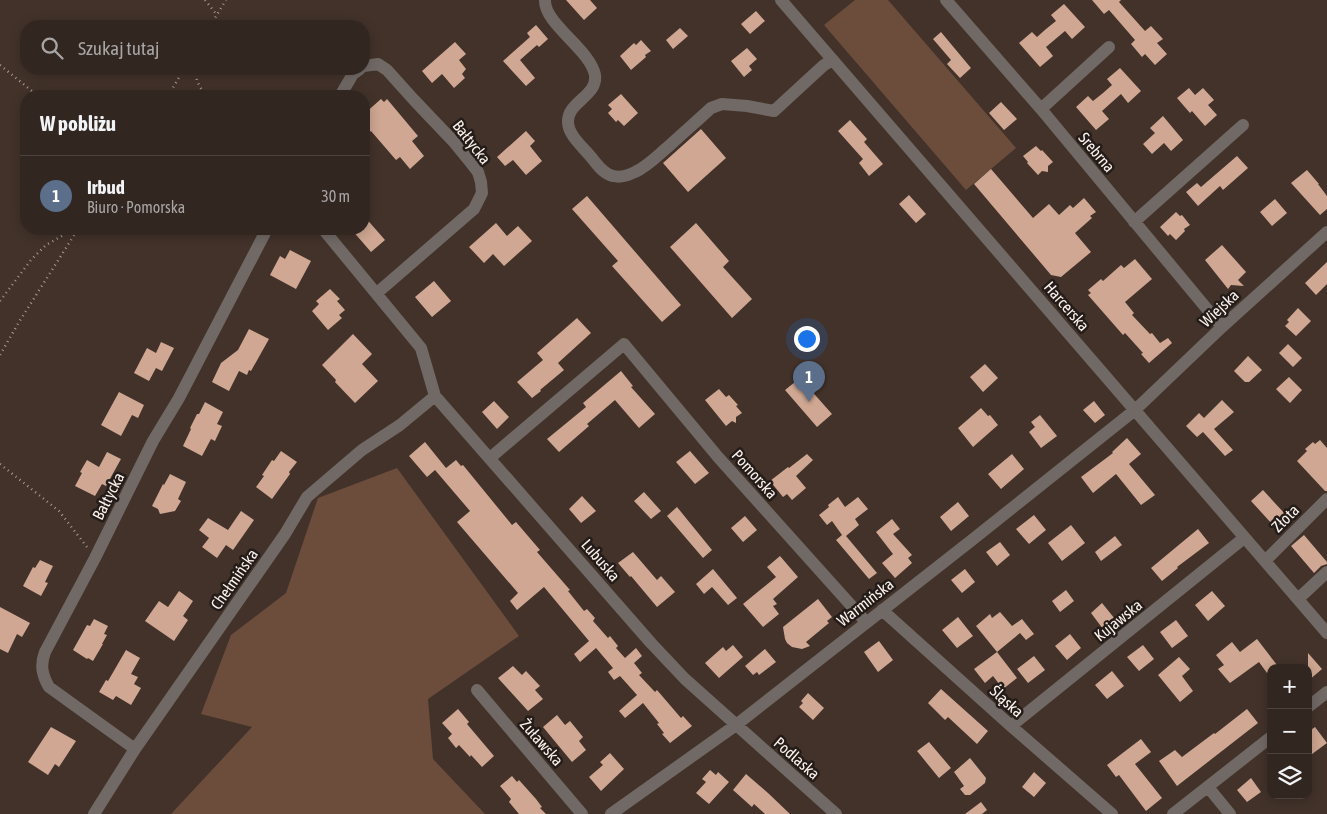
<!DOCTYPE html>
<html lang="pl">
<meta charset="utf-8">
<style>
:root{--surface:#322620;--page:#3a2e29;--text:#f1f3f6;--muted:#a8a5a5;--line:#4d433e;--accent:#1a73e8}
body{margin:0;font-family:"Asap Condensed",sans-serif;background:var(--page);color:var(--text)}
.controls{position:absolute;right:15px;bottom:15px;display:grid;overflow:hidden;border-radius:10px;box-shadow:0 2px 12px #0003}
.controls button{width:45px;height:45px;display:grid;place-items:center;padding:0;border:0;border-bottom:1px solid var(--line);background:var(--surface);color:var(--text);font:25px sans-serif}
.you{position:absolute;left:806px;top:338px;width:18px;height:18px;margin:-12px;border:4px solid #fff;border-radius:50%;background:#1a73e8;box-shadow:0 0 0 8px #1a73e833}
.badge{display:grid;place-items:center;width:32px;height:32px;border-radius:50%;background:var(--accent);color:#fff;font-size:16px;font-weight:700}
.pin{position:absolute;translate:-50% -41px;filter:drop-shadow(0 1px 2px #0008)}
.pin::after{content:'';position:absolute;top:26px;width:18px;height:15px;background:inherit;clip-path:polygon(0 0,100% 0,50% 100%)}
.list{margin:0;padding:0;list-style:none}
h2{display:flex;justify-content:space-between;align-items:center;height:65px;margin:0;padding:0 20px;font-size:21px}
h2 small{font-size:16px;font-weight:400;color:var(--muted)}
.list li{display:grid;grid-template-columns:32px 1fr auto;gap:15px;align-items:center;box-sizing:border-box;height:80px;padding:0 20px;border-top:1px solid var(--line)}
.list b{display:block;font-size:19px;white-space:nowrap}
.list p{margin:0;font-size:16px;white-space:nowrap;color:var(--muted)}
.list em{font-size:16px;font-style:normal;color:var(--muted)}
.icon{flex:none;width:28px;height:28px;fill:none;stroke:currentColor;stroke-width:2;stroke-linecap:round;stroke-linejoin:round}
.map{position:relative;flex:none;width:1327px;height:814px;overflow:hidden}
.search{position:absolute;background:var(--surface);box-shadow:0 2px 12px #0003;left:20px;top:20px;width:350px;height:55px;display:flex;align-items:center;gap:12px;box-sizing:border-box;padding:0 18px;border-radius:20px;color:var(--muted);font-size:19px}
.panel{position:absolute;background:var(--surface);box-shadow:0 2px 12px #0003;left:20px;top:90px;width:350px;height:145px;border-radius:20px}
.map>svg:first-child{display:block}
.green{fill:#6c4d3c}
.building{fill:#cfa792}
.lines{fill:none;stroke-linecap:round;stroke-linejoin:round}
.path{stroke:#a79a94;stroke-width:2.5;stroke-dasharray:1 4;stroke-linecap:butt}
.minor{stroke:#716965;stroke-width:12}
.labels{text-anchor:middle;stroke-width:5;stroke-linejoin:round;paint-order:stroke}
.street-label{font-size:16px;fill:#fcf1ec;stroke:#231c18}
</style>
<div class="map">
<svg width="1327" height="814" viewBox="0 0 1327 814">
<rect width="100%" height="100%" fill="#42322a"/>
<path class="green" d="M855,0H888L1016,148L966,190L824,25Z
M397,468L519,636L428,699L433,759L485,814H171L252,727L201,714L231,635L286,593L318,498Z"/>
<path class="building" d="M566,0H590L597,8L584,20Z
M1092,0H1121L1119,2L1145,31L1151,26L1163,39L1157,43L1167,54L1155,65L1145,54L1142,57L1131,44L1135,40L1109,10L1104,14Z
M1064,4L1085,27L1072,39L1065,31L1046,47L1053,56L1040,67L1019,43L1032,32L1037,37L1046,29L1056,21L1051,15Z
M756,11L765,21L750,34L741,24Z
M536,25L548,39L539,47L537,45L520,60L535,78L526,86L503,61L530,37L527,33Z
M680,28L688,36L673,49L666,40Z
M941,32L971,68L960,78L947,64L951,60L933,39Z
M641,40L651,51L645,55L646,57L631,70L620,56L634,43L636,45Z
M455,42L466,54L459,60L466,69L462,74L465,78L454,88L442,74L432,83L422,71Z
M747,48L757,59L749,66L752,70L744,77L731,61Z
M1120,68L1141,91L1128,103L1121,94L1102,111L1109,119L1096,130L1076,107L1088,96L1093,101L1103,93L1112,85L1107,79Z
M1189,88L1195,95L1203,88L1214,100L1208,105L1217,115L1205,126L1192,111L1190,113L1177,98Z
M621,94L638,113L624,126L618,120L616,122L608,113L612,109L608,105Z
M381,99L384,102L387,99L418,136L412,141L424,156L410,169L400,157L396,160L371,131L369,132L364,126V114Z
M1001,102L1017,119L1004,130L989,113Z
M1163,116L1183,140L1171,151L1164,143L1152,154L1143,144L1155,133L1150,128Z
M850,120L867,139L864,142L883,164L869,176L859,163L863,159L838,131Z
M701,129L726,158L688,192L663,163Z
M526,131L535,141L530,146L542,161L526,175L513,160L505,166L497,157Z
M1036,146L1041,151L1042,150L1053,162L1048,166V172L1042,171L1038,175L1027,163L1028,162L1023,156Z
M1237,156L1248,168L1223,190L1220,186L1198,206L1186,192L1197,183L1201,187Z
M991,169L1033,218L1049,204L1059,215L1070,205L1073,208L1084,198L1096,212L1090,216L1092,218L1075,233L1091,252L1061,277L1051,275L974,184Z
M1307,170L1319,184H1318L1327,196V209L1320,215L1291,183Z
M909,195L926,214L916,223L899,204Z
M587,196L681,305L662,322L612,266L618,261L572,209Z
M1275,199L1287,213L1272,226L1260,212Z
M1176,212L1180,216L1182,215L1190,225L1184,229L1185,231L1176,240L1170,234L1168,236L1160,227Z
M364,216L385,240L371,252L351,229H364Z
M496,223L507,236L518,226L532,241L504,266L493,254L484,263L469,247Z
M696,223L729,261L723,267L752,299L732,318L670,247Z
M1222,245L1246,272L1238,280L1244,286L1231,285L1228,289L1205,260Z
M290,250L311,261L296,289L270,275L280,256L285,259Z
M1135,259L1152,279L1125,302L1134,313L1132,315L1150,334L1152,333L1160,343L1168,338L1172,343L1149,363L1141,354L1143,353L1125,333L1123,335L1088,295L1091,293L1088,290L1101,279L1103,281L1121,265L1124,268Z
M1327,262V284L1316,295L1305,283Z
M434,281L451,301L432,317L415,297Z
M330,289L340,299L337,301L345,310L339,315L342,318L328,330L312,311L319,304L316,301Z
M1298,308L1311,321L1296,336L1285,326L1289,322L1287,320Z
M577,318L591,333L558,363L564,370L540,390L541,391L532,398L517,382L543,360L537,353Z
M249,329L269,339L251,371L249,370L247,375L239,371L229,391L212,382L221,363L238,350Z
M353,334L372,354L362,364L378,381L355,403L335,382L336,380L322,365Z
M161,342L174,348L162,371L156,368L149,381L134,373L147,348L156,353Z
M1288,344L1302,358L1293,367L1279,353Z
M1248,356L1262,370L1249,382H1245L1234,371Z
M985,364L998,378L983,392L970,377Z
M621,371L633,386L631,387L655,414L639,428L615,400L587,424L589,426L559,452L547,439L586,407L583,403Z
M1289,377L1302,390L1290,403L1276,389Z
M800,378L832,414L817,427L785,390Z
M719,389L726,397L729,395L738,405L736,406L742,413L736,417V423L732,421L726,426L705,400Z
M119,392L144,405L138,418L132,415L121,436L101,425Z
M1222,400L1234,412L1214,429L1233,450L1225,456L1203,432L1197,437L1186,426L1199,413L1204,418Z
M494,401L509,417L497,429L482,412Z
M1094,401L1105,415L1095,423L1083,410Z
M205,402L223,412L217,424L222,426L215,441L211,439L202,456L183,446L191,429L190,428L197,414H199Z
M981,408L988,416L990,415L998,425L973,447L958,428Z
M1040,415L1057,436L1041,448L1029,432L1035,427L1031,422Z
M1127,438L1141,454L1129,464L1155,495L1141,505L1116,474L1093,493L1081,477L1113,453L1112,452Z
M1320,440L1327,448V491H1325L1297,461L1307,451L1305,449L1313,442L1315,444Z
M425,442L446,468L456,460L461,466L463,465L512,525L516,522L540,550L537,552L570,590L568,591L584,611L587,609L595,618L593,621L608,638L610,636L618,646L616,648L625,658L636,648L642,656L634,663L642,673L639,675L655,692L657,690L681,718L683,716L692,726L670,743L662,734L664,733L657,724L659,723L643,703L625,718L619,711L637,695L620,676L614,680L608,672L613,668L596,648L580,662L574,654L589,641L544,587L517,610L510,601L518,593L457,522L470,511L435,470L427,477L409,456Z
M281,451L297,462L289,472L290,474L272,499L256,487L264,476L262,475L272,460L274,461Z
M690,451L709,473L695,484L676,462Z
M107,452L121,459L106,486L102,484L95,496L75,486L82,473L80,472L87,460L99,467Z
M807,454L813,460L796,476L806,488L792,500L787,494L783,497L770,481L788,467L789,468Z
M1012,454L1024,469L1001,489L988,474Z
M170,474L186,482L178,499L181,501L175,511L160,514L158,509L152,506L163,484L164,485Z
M1263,490L1285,514L1273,525L1251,501Z
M644,492L661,511L651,519L634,501Z
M582,496L596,511L581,523L569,509Z
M838,497L845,507L858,497L868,509L855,519L859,525L846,536L877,573L869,579L836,540L842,535L832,521L827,525L819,515L829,507L828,505Z
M958,502L969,516L951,531L940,517Z
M677,507L712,550L703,558L667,516Z
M241,511L254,520L233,550L226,545L217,558L202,547L209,538L199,530L208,518L228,530Z
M1034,515L1046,530L1029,544L1016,529Z
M745,516L757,530L743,542L731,528Z
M892,519L900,529L893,534L912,555L908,558L912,563L895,578L882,563L893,554L876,532Z
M1071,525L1085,543L1062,561L1048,543Z
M1198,529L1209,543L1177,567L1178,568L1162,581L1151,568Z
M1304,535L1327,562V564L1321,566L1314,573L1291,546Z
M1115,536L1122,545L1101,561L1095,552Z
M1000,542L1010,555L997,566L986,552Z
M633,552L657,580L661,576L675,592L657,607L631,576L630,577L618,563Z
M780,556L798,577L773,599L777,604L773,606L779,614L763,627L743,604L776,577L767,567Z
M40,560L53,566L45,582L48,583L41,596L23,586L33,567L35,568Z
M713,569L737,598L728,605L712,587L704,594L696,584Z
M965,569L975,582L962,593L951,580Z
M1066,590L1074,601L1060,612L1052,601Z
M179,591L193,601L183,616L188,620L174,641L145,621L159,601L168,607Z
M1212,591L1225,606L1208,621L1195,605Z
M818,599L832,617L827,621L829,623L806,642L810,646L802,649L792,647L787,643L785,639L783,627Z
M1102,603L1115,619L1103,629L1091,613Z
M0,607L30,623L22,637L17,634L8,653L0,649Z
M1000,612L1012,626L1022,619L1034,634L1026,640L1020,633L997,652L976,626L990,614L992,618Z
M958,617L973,636L957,648L942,630Z
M94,619L108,626L104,634L107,635L102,644H103L93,661L88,658L87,659L73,650L87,625L90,626Z
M1176,620L1188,636L1172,648L1160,632Z
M1070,634L1081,648L1067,660L1055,646Z
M1257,639L1277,665L1274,668H1271V670L1267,673L1259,662L1230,683L1218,669L1224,665L1216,655L1232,642L1240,652Z
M879,641L893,660L878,672L864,652Z
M733,645L743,657L719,678L705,663L723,647L726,651Z
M1143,645L1154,659L1139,671L1127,657Z
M765,649L776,662L759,675L757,672L753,675L745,666Z
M126,650L140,658L131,674L138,677L134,684L141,688L131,705L116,696L113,700L99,692L106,680L108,681Z
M997,652L1017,678L1003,689L993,676L985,683L974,669Z
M1308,653L1322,669L1308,681Z
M1034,656L1045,670L1028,683L1017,669Z
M1179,657L1190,669L1182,676L1193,691L1180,702L1158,675Z
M513,666L522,675L526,671L540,686L535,690L543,699L528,711L498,678Z
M1112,671L1124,686L1107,699L1095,685Z
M941,689L988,731L977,744L948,717L945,720L928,703Z
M808,693L824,708L813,720L799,707L803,703L801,701Z
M458,709L469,722L467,724L494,756L482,767L471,755L470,757L459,745L456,748L448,738L452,734L442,723Z
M1247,709L1258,723L1177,786L1159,761L1175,750L1182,757L1214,733L1215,734Z
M557,715L565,725L570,721L583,737L579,741L586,750L572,762L543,727Z
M51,727L76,741L59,767L55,764L48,775L28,762Z
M1315,727L1327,743L1308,757V732Z
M1141,739L1151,752L1135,764L1162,798L1146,811L1119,775L1116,777L1107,765Z
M929,742L951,768L939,778L917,751Z
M610,753L624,769L601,791L589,777L603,765L600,762Z
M970,758L986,778L985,783L970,795H965L960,789L964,786L954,772Z
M710,770L716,775L718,772L729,782L709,804L696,793L706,782L702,779Z
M1034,772L1046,783L1034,797L1022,787Z
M746,774L768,793L790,814H765L754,804L752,807L733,790Z
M512,776L517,782L519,780L536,799L542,807L540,808L546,814H519L509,802L511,799L500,786Z
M1251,778L1261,792L1247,802L1237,790Z
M981,802L987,810L982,814H965Z"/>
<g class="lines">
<path class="path" d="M205,0L217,15
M210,26L226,0
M0,65L38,96
M195,69L197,81L205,96
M168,96L184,69
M0,301L31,260L46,245L74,229
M0,355L19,322L78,229
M0,464L59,511L87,547"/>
<path class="minor" d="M545,0C544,24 590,49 595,75C598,96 567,102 568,122C568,135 583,147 591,157C597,164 603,174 613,176C621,178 629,175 635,172C648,166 658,155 669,146C683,133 697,121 711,108L722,104L747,106L774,111L824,65L833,60
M781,0L1327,633
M946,0L1041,109L1222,327
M364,66L378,64L387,70L414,100L453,141L471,163L478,172L481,182L482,193L474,209L377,293
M340,96L353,74L360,69
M1041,109L1109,47
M1134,222L1243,125
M323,229L421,348L435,396L651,643L685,679L836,814
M490,458L624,344L718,457L866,622
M1265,561L1327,499
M1298,599L1327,572
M882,610L1011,726L1112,814
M477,690L582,814
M1308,707L1327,692
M1011,726L1244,538
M135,749L49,687C42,675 40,665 45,652L95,558L153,441L179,398L267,229
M1208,787L1230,814
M94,814L135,749L285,534L307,497L362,450L400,425L435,396
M611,814L736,725L972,540L1135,410L1222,327L1327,232
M1173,814L1271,737"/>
</g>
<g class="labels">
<g class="street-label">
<text transform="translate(472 142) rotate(52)" y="6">Bałtycka</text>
<text transform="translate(1097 152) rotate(50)" y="6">Srebrna</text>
<text transform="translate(1067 306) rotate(49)" y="6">Harcerska</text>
<text transform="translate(1219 308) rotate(-43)" y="6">Wiejska</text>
<text transform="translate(755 474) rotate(48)" y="6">Pomorska</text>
<text transform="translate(108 496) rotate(-63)" y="6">Bałtycka</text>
<text transform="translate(1285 518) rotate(-45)" y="6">Złota</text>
<text transform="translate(601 560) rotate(49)" y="6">Lubuska</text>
<text transform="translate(234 579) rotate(-55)" y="6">Chełmińska</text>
<text transform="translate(865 602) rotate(-38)" y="6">Warmińska</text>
<text transform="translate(1118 620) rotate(-39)" y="6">Kujawska</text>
<text transform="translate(1007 701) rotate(42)" y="6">Śląska</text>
<text transform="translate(542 742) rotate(49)" y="6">Żuławska</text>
<text transform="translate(797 758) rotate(41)" y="6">Podlaska</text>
</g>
</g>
</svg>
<div class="controls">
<button>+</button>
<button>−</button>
<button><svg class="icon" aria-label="layers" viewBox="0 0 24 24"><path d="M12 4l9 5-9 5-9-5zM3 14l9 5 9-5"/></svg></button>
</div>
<div class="you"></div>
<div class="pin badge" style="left:809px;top:402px;background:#5c6f8a">1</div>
<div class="search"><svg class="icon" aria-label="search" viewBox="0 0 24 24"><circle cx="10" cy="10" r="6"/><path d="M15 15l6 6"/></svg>Szukaj tutaj</div>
<section class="panel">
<h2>W pobliżu<small></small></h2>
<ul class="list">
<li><span class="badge" style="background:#5c6f8a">1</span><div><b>Irbud</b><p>Biuro · Pomorska</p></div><em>30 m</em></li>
</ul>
</section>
</div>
